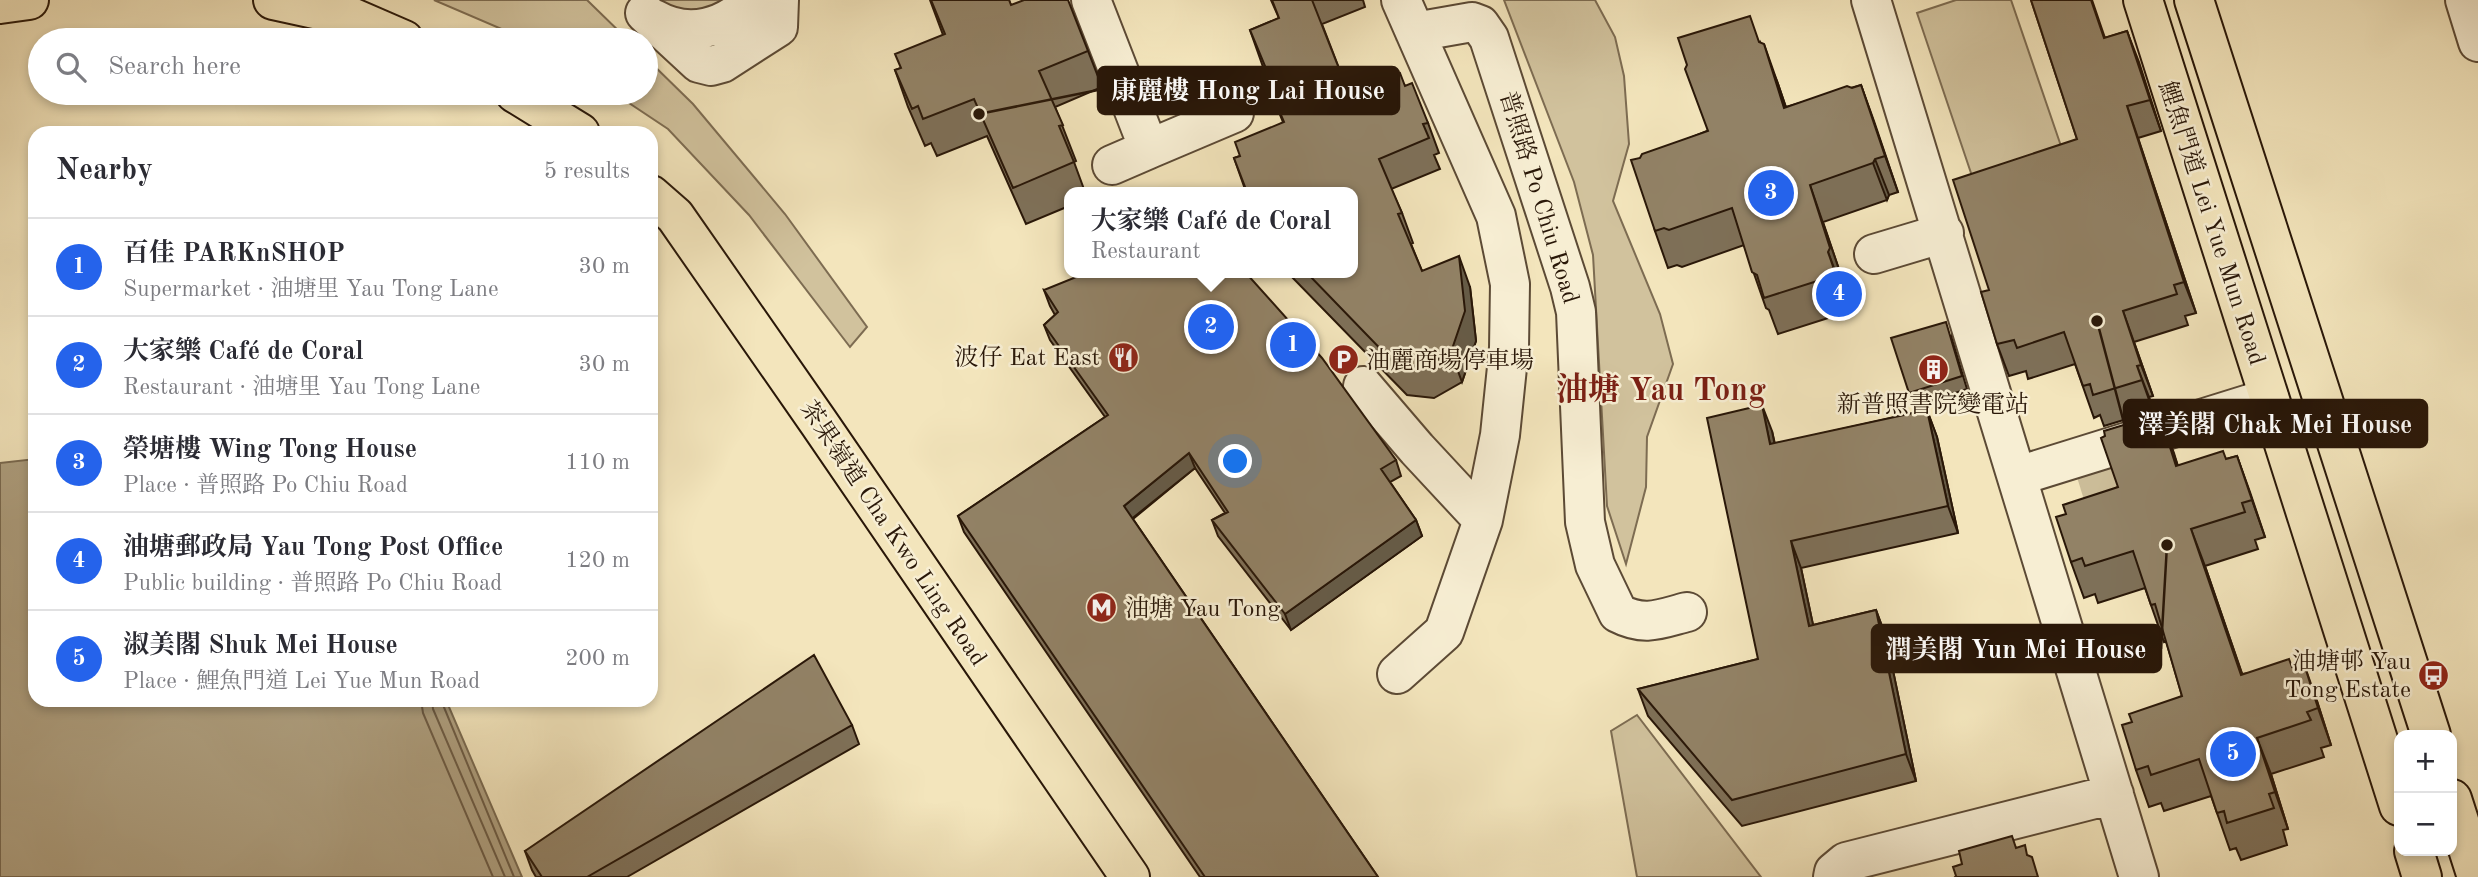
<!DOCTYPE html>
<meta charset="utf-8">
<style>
:root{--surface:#fff;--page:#f7f7f7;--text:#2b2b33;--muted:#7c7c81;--line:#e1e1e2;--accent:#2563eb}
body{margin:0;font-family:"Old Standard TT","Noto Serif TC",serif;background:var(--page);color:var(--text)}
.controls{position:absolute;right:21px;bottom:21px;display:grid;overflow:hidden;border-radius:14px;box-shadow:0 4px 10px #0003}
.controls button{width:63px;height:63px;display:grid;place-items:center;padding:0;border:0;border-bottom:2px solid var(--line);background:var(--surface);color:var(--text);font:35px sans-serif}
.you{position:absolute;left:1236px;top:462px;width:24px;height:24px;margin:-18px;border:5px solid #fff;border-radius:50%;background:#1a73e8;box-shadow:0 0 0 10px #1a73e833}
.badge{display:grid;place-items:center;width:46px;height:46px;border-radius:50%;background:var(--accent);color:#fff;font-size:23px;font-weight:700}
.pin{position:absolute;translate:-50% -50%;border:4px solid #fff;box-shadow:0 2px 7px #0006}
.popup{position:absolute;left:1064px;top:187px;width:294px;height:91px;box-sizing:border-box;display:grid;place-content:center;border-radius:14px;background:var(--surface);filter:drop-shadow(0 2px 5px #0005);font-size:23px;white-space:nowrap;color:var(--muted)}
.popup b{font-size:26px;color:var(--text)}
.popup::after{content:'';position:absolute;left:50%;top:100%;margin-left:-14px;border:14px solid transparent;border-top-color:var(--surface)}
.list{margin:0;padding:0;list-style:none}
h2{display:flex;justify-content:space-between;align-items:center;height:91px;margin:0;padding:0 28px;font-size:30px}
h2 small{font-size:23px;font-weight:400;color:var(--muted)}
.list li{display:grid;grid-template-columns:46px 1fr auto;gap:21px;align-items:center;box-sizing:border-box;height:98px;padding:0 28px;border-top:2px solid var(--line)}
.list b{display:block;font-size:26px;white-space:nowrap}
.list p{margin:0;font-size:23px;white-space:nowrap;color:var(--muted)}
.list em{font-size:23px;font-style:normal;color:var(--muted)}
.icon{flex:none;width:38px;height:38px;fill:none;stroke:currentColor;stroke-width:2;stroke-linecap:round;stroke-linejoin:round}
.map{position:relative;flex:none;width:2478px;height:877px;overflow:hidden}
.search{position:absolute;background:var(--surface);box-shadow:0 4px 10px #0003;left:28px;top:28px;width:630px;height:77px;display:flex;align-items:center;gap:18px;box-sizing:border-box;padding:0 24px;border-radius:38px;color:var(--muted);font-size:26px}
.panel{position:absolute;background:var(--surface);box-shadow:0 4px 10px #0003;left:28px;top:126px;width:630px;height:581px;border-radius:21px}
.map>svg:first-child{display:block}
.green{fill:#d1c29d;stroke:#7d6c52;stroke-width:2}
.water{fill:#ae9f7f;stroke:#79694f;stroke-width:2}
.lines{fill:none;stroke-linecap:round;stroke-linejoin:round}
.shore{stroke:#6c5b44;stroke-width:2}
.minor-tunnel{stroke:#cbbc98;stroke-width:38;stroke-dasharray:38 19;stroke-linecap:butt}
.minor-casing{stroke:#5c4a35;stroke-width:42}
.major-casing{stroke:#291708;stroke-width:42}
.minor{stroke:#f7eed3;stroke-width:38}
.major{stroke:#f3e5bc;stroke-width:38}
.wall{fill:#7e7058;stroke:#291708;stroke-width:2}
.shaded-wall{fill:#665b47;stroke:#291708;stroke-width:2}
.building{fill:#928266;stroke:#291708;stroke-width:2}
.labels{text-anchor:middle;stroke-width:5;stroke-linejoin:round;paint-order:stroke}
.street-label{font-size:24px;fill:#291708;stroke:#f7eed3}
.poi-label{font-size:24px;fill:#291708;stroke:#f7eed3;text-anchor:end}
.district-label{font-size:32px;font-weight:bold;fill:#7a1f14;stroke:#f7eed3}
.leader{fill:none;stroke:#291708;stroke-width:2.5}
.callout-dot{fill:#291708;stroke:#f7eed3;stroke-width:2.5}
.callout{fill:#291708;stroke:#291708;stroke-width:2.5}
.callout-label{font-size:26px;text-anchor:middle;font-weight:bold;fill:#fff}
</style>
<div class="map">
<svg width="2478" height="877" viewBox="0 0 2478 877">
<rect width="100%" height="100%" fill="#f3e5bc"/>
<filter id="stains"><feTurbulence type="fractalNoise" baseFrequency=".00286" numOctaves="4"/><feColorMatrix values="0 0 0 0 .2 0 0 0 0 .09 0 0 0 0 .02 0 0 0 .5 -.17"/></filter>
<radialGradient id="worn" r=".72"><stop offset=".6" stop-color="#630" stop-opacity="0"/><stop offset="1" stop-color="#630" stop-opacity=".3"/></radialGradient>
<path class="green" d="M434,0H587L628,40H527Z
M655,0H730L721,8L683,14Z
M1504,0H1595L1615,37L1624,76L1629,144L1613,201L1660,314L1673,364L1647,437L1646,487L1626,564L1607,506L1593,255L1574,182Z
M1956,0H2011L2061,146L1972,176L1917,13Z
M646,58L693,104L785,214L867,327L850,347L749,215L668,129L614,93H646Z
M1637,715L1761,877H1637L1611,731Z"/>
<path class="water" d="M35,459V700H446L522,877H0V463Z"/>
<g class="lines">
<path class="shore" d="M421,700L423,713L493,877
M432,700L433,709L505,877
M441,700L514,877"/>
<path class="minor-tunnel" d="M2095,471L2110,520"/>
<defs>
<path id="minor" d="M1091,0L1149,149L1234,113
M1871,0L2139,877
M2465,0L2478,42
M645,13L699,63L711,66L722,63L778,27L779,0
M654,19C689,39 726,28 753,0
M1415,32L1472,22L1480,25L1489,38L1570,287L1576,312L1585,522L1595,565L1618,613C1645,627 1660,619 1687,612
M1112,165L1149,149
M1874,254L1944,233
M1363,386L1417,449L1483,520
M2018,476L2269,398
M1397,674L1444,632L1483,520L1500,435L1509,348L1510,284L1496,216L1401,0
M1833,877L1834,872L1846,862L2114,794"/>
<path id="major" d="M273,0L351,17L404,40
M2143,0L2399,806
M2194,0L2431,735
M0,4L29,0
M515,93L580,133
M651,195L675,216L819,423L1130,877
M2452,799L2477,877
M2414,851L2422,877"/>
</defs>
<use href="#minor" class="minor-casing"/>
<use href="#major" class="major-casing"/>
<use href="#minor" class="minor"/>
<use href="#major" class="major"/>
</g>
<path class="wall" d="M930,0H1009L1011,5L1088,51L1102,87L1055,107L1076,161L1074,162L1085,192H1069V206L1026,224L987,136L937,156L931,143L925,146L908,107L895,70L901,68L943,35Z
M1271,0H1363L1365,7L1322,24L1349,94L1405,86L1428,123L1439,153L1434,155L1440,169L1391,189L1402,213L1413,243L1411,244L1422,271L1470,287L1476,341L1462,382L1434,398L1407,395L1288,273H1353V192H1246L1234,158L1240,156L1283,122L1261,68L1263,67L1250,30L1279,18Z
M2031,0H2092L2105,38L2127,31L2161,131L2138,138L2196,313L2185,316L2188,325L2134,342L2153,396L2149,397L2153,411L2104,426L2100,415L2094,418L2075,364L2028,379L2026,371L2009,376L1997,344L1989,290L2077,139Z
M1760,42L1777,81L1786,107L1861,85L1898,192L1889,195L1887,200L1823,222L1844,284L1841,288L1850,311L1778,334L1769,310L1766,308L1744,245L1682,267L1677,265L1668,268L1655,231L1640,158L1707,131Z
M1044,290L1396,460L1401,476L1390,482L1416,520L1422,536L1291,630L1218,536L1212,520L1225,513L1195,468L1133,519L1378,877H1200L964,532L958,516L1105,417L1050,340L1044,325L1055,315L1050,306Z
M1951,336L1967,389L1913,407L1909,393Z
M1927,410L1937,437L1958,533L1801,568L1813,625L1876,610L1886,637L1916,781L1742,826L1648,716L1638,689L1758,659L1772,431L1775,444Z
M2160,416L2178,466L2226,459L2237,456L2265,537L2255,540L2258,549L2205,566L2242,674L2292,667L2317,701L2331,745L2321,748L2324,757L2271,774L2288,829L2283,830L2287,845L2241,860L2236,848L2230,850L2211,796L2164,811L2161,803L2149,807L2136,770L2132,722L2182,696L2166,641L2164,642L2145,588L2098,603L2095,594L2084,598L2071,562L2066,514L2118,487L2153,418Z
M852,725L859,744L627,877H536L532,870L525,851Z"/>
<path class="shaded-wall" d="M2127,31L2139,62L2161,131L2150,100Z
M1764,44L1777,81L1798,144L1784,108Z
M1861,85L1874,121L1898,192L1885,156Z
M2127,106L2138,138L2196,313L2184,282Z
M1875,159L1889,195L1887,200L1873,163Z
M1810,185L1844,284L1841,288L1850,311L1828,252Z
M1459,256L1470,287L1476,341L1462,382L1451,352Z
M2123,311L2134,342L2153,396L2141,365Z
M2137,366L2149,397L2153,411L2142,380Z
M1762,405L1772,431L1780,471L1770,444Z
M1927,410L1937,437L1958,533L1948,506Z
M2160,416L2174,453L2189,503L2176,466Z
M1189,453L1195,468L1129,521L1124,506Z
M2237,456L2250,492L2265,537L2252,500Z
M1416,520L1422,536L1291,630L1285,614Z
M2191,529L2205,566L2255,711L2241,675Z
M1791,541L1801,568L1819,653L1809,626Z
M1876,610L1886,637L1916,781L1906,754Z
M2304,664L2317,701L2331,745L2318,708Z
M2257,738L2271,774L2288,829L2275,792Z"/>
<path class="building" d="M931,0H1009L1011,5L1024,0H1068L1088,51L1039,71L1063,125L1059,126L1074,162L1013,188L974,99L923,119L918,106L912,109L895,70L901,68L895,54L945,34Z
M1272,0H1312L1349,94L1400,73L1405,86L1412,83L1428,123L1423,124L1429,138L1379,159L1402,213L1398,214L1422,271L1459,256L1465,311L1451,352L1423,367L1396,365L1307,273H1353V192H1247L1234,158L1240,156L1235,142L1284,122L1261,68L1265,66L1250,30L1279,18Z
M2031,0H2091L2104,38L2127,31L2150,100L2127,106L2184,282L2174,285L2177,294L2123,311L2141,365L2137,366L2142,380L2093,395L2090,384L2083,386L2064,332L2017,348L2014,340L1997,344L1981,292L1989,290L1953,180L2077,139Z
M1750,16L1759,42L1764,44L1784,108L1847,86L1852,88L1861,85L1885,156L1875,159L1873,163L1810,185L1830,248L1828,252L1836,275L1764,298L1757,275L1752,272L1732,208L1669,230L1664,228L1655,231L1631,160L1640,158L1642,154L1708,131L1685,69L1687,65L1678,38Z
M1086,273H1246L1322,358L1396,460L1381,469L1416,520L1285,614L1212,520L1228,512L1189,453L1124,506L1378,877H1205L958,516L1108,415L1044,325L1058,312L1044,290Z
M1946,322L1962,376L1909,393L1891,338Z
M1762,405L1770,444L1927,410L1948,506L1791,541L1809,626L1876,610L1906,754L1732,800L1638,689L1758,659L1707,418Z
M2153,416V419L2160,416L2176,466L2223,451L2226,459L2237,456L2252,500L2242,503L2245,512L2191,529L2241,675L2289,659L2292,667L2304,664L2318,708L2307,712L2311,720L2257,738L2275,792L2269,794L2274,808L2227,823L2224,811L2217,813L2199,759L2151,775L2148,766L2136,770L2122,725L2132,722L2129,714L2182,696L2155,604L2151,605L2133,551L2085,566L2082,558L2071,562L2056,517L2066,514L2063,505L2118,487L2101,438L2105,436L2104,431Z
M814,655L852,725L587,877H542L525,851Z
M2012,836L2016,848L2025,845L2027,855L2032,857L2038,877H1955L1956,876L1953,867L1962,864L1959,851Z"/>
<defs>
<symbol id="restaurant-disc" viewBox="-11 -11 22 22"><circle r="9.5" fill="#8f2418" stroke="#f7eed3"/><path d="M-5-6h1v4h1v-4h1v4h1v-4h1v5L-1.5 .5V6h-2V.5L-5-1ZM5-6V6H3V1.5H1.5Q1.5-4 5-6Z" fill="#fff"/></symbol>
<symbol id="parking-disc" viewBox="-11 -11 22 22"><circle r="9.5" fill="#8f2418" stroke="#f7eed3"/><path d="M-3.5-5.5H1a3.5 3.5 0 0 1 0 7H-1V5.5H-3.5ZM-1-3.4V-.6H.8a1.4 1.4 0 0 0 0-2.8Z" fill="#fff"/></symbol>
<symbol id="building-disc" viewBox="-11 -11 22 22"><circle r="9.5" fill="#8f2418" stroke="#f7eed3"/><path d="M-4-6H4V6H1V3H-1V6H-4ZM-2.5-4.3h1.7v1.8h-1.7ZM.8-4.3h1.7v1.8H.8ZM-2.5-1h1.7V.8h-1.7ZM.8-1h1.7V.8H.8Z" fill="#fff"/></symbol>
<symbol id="metro-disc" viewBox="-11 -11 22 22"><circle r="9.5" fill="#8f2418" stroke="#f7eed3"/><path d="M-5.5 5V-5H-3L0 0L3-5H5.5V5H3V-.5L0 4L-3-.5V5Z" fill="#fff"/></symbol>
<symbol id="bus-disc" viewBox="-11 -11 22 22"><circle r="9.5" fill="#8f2418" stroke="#f7eed3"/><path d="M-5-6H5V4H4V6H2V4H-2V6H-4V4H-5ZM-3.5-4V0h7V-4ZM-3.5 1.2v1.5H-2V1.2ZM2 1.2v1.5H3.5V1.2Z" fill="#fff"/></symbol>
</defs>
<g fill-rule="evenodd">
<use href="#restaurant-disc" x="1106" y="340" width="35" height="35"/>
<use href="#parking-disc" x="1326" y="342" width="35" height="35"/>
<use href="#building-disc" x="1916" y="352" width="35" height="35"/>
<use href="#metro-disc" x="1084" y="590" width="35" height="35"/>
<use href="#bus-disc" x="2416" y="658" width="35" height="35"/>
</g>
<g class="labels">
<g class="street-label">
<text transform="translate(1540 197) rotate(73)" y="8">普照路 Po Chiu Road</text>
<text transform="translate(2213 223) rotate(72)" y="8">鯉魚門道 Lei Yue Mun Road</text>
<text transform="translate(894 533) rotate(56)" y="8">茶果嶺道 Cha Kwo Ling Road</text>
</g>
<g class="poi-label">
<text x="1100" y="365">波仔 Eat East</text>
<text x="1366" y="368" text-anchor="start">油麗商場停車場</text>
<text x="1933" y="412" text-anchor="middle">新普照書院變電站</text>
<text x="1125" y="616" text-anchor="start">油塘 Yau Tong</text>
<text x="2411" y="669">油塘邨 Yau<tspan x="2411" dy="28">Tong Estate</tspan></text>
</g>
<g class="district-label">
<text x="1661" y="400">油塘 Yau Tong</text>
</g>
</g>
<path class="leader" d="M979 114L1098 90M2097 321L2124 423M2167 545L2161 649"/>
<g class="callout-dot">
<circle cx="979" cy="114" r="7"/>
<circle cx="2097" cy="321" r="7"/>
<circle cx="2167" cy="545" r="7"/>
</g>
<g class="callout">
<rect x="1098" y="67" width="301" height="47" rx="7"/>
<rect x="2124" y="400" width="303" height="47" rx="7"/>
<rect x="1872" y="625" width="289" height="47" rx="7"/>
</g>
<g class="callout-label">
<text x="1248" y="99">康麗樓 Hong Lai House</text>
<text x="2275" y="433">澤美閣 Chak Mei House</text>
<text x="2016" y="658">潤美閣 Yun Mei House</text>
</g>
<rect width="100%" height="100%" filter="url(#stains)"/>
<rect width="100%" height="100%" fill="url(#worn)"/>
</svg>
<div class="controls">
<button>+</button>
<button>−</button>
</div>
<div class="you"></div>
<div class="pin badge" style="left:1293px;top:345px">1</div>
<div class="pin badge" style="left:1211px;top:327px">2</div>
<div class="popup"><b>大家樂 Café de Coral</b>Restaurant</div>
<div class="pin badge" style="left:1771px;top:193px">3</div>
<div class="pin badge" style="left:1839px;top:294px">4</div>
<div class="pin badge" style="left:2233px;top:754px">5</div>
<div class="search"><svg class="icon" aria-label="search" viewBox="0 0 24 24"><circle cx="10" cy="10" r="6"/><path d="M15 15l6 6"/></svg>Search here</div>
<section class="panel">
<h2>Nearby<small>5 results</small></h2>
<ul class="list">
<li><span class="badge">1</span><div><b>百佳 PARKnSHOP</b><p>Supermarket · 油塘里 Yau Tong Lane</p></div><em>30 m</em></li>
<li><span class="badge">2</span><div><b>大家樂 Café de Coral</b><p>Restaurant · 油塘里 Yau Tong Lane</p></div><em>30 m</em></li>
<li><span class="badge">3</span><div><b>榮塘樓 Wing Tong House</b><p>Place · 普照路 Po Chiu Road</p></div><em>110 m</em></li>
<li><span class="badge">4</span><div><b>油塘郵政局 Yau Tong Post Office</b><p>Public building · 普照路 Po Chiu Road</p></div><em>120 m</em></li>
<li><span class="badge">5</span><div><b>淑美閣 Shuk Mei House</b><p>Place · 鯉魚門道 Lei Yue Mun Road</p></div><em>200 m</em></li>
</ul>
</section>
</div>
